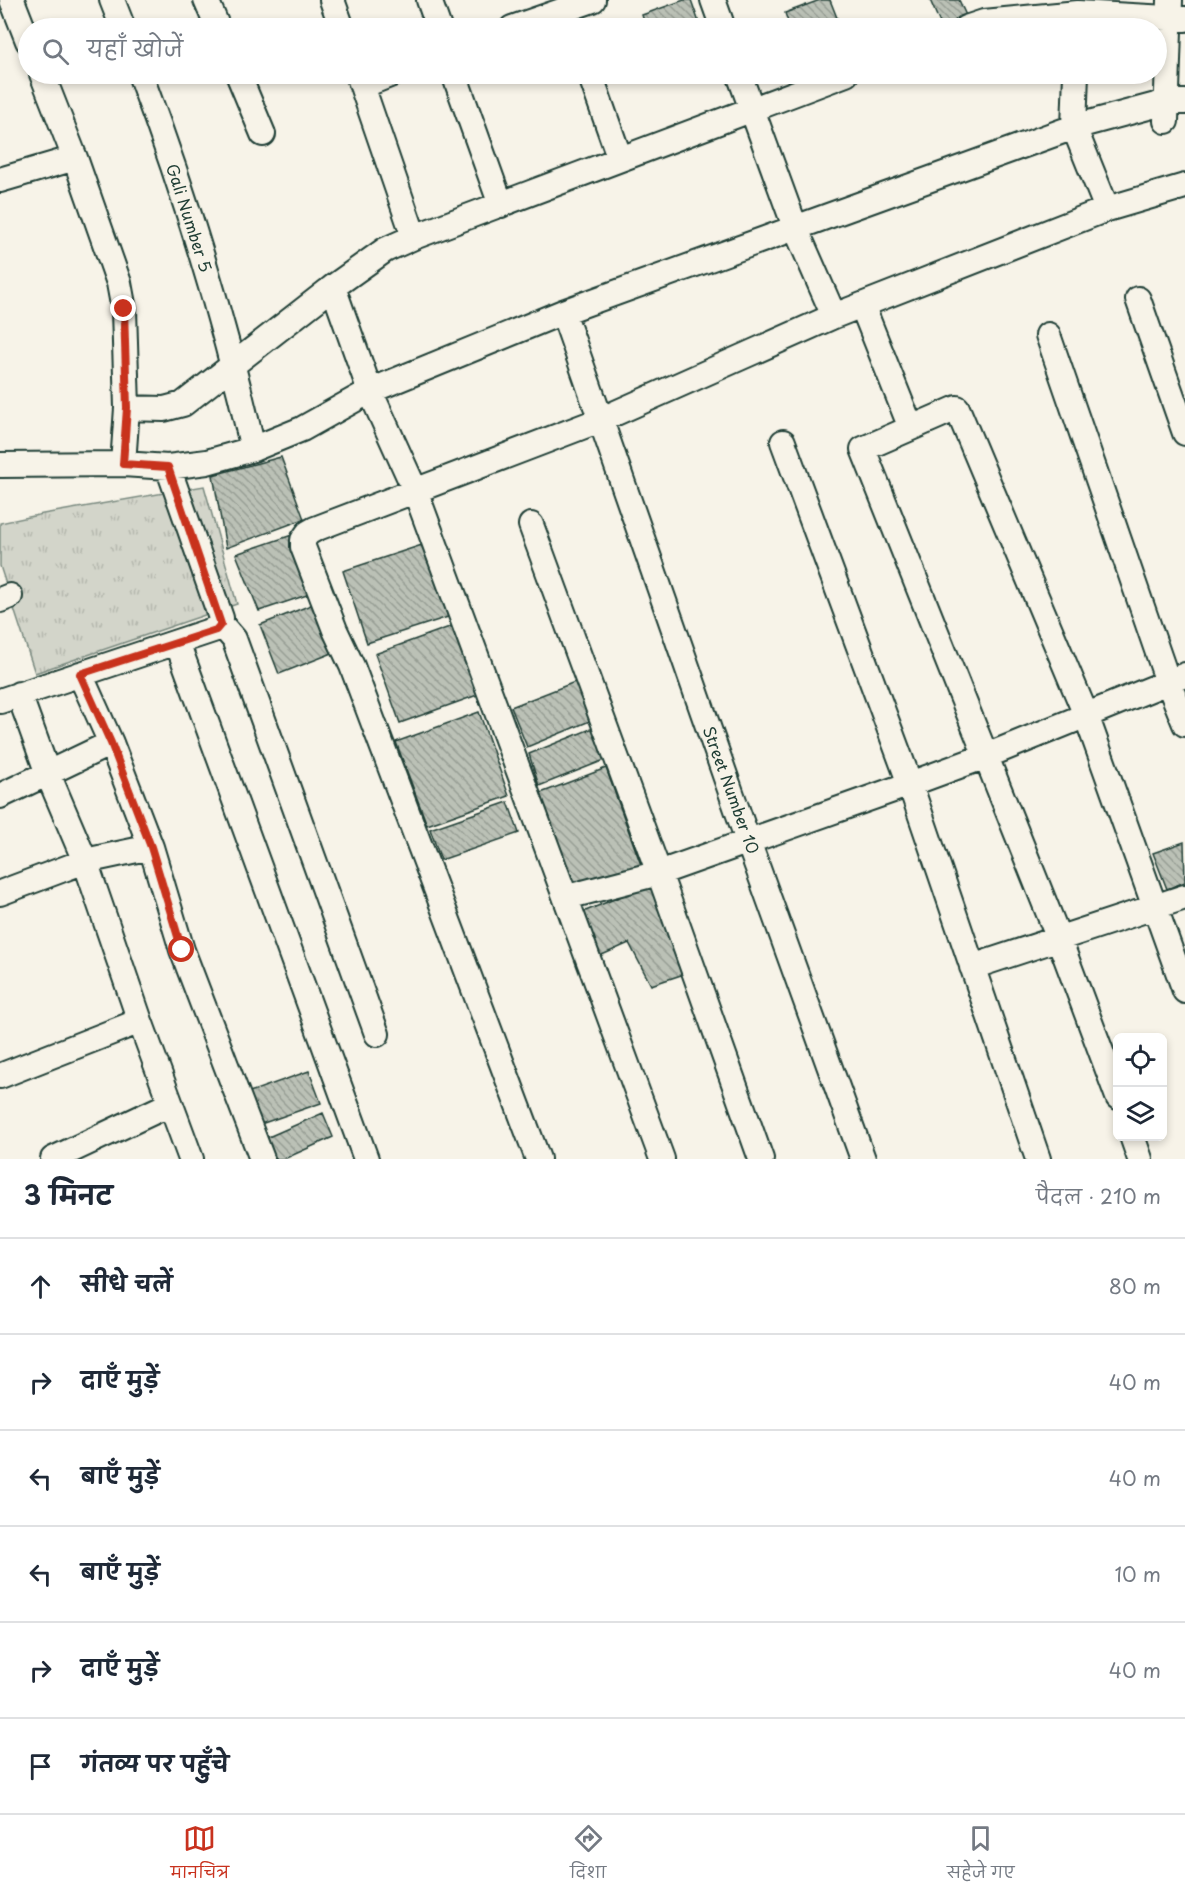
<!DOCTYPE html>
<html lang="hi">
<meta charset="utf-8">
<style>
:root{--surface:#fff;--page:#f6f6f7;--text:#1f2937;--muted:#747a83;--line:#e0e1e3;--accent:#c8321e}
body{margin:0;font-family:"Playpen Sans","Playpen Sans Deva",sans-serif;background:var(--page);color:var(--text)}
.controls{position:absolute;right:18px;bottom:18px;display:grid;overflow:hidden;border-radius:9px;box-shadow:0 3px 9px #0003}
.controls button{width:54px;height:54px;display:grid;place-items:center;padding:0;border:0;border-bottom:2px solid var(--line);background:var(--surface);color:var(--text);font:30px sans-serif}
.stop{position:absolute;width:18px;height:18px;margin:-14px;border:4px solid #c8321e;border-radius:50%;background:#fff}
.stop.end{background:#c8321e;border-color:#fff;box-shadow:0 2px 6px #0008}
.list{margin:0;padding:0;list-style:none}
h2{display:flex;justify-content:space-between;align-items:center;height:78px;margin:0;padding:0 24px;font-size:26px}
h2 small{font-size:20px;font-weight:400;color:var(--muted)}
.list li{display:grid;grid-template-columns:39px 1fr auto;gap:18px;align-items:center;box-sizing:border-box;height:96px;padding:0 24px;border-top:2px solid var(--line)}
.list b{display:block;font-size:22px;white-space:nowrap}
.list em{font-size:20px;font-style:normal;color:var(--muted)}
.icon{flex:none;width:33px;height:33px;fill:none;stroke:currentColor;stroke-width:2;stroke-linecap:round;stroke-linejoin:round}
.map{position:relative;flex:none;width:1185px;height:1159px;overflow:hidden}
.search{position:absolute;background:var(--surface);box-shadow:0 3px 9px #0003;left:18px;right:18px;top:18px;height:66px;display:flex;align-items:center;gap:15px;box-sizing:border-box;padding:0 21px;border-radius:33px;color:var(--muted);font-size:22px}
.sheet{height:654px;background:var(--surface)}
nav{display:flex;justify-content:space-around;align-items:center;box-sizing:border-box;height:84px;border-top:2px solid var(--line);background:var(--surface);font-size:16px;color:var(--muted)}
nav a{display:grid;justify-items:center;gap:3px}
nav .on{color:var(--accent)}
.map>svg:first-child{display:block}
.park{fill:url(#park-tufts);stroke:#79897f;stroke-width:1.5}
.building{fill:url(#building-back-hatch);stroke:#1f3d34;stroke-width:1.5}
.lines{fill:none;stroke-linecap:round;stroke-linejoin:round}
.minor-casing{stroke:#1f3d34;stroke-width:28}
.minor{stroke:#f7f3e8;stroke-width:24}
.route{stroke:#c8321e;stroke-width:8}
.labels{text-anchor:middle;stroke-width:5;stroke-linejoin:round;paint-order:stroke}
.street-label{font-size:16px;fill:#1f3d34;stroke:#f7f3e8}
</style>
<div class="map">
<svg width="1185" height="1159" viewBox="0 0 1185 1159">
<defs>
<pattern id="park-tufts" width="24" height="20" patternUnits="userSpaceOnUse" patternTransform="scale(1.5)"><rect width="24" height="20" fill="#d3d5ca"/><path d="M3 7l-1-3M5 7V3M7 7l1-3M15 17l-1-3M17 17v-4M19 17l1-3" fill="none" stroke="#b5b8ae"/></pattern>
<pattern id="building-back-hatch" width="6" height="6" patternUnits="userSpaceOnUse" patternTransform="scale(1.5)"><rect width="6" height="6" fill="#bbc1b6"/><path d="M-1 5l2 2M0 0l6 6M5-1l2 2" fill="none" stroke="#979e95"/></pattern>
</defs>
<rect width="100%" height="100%" fill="#f7f3e8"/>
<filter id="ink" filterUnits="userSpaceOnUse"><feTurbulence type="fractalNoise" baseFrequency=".0167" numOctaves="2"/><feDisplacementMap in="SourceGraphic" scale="12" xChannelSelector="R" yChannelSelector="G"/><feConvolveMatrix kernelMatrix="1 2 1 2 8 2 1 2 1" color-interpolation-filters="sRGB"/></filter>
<g filter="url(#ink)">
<path class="park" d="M204,486L237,604L35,673L0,566V523L43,514Z"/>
<path class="building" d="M684,0H691L701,28H646L642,15Z
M820,0H830L841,28H790L785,13Z
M930,0H959L968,20L948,28H942Z
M281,457L304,519L226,548L213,475Z
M292,535L310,594L259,611L236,554Z
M425,544L448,617L367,643L343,571Z
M316,603L335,652L279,674L260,625Z
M455,625L480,694L400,723L375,654Z
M585,678L597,718L527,747L511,707Z
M479,712L509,796L427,825L396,742Z
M598,726L607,759L539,786L529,754Z
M606,768L641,865L569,894L533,796Z
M508,802L519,833L441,860L430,829Z
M1184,842L1185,882L1167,889L1153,853Z
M653,883L690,972L651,985L629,943L593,959L576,915Z
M309,1071L321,1103L255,1126L244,1094Z
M323,1113L333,1137L284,1159H264L257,1142Z"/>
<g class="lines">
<defs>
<path id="minor" d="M12,0L28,41
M112,0L123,28
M206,0L218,28
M332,0L342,28
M429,0L439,28
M713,0L723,28
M512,28L593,0
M966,28L984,22L1078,13L1185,19
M42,74L75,158L119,283L124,310L127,408
M140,74C186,196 224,321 253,449
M238,74L263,134
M358,74L414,237
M454,74L501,205
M590,74L620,159
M1076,74L1074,127L1107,209
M362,86L392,74
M1166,121L1170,0
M0,180L75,158
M333,287L370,391L415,490L662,1159
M1138,299L1185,433
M862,305L911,428
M563,312L748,841L863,1159
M834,316L1107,209L1185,186
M1048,335L1168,682L1185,724
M783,442L910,784L1038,1159
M123,464L168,467L207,462L253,449L302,429L370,391L563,312L1074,127L1167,102H1185
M0,465L123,464L127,408L164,409L183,404L333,287L385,250L414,237L846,74
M531,525L659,873L761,1159
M0,600L10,596
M221,624L234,639L377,1034
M177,642L366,1159
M80,674L111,743L151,847L182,950L262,1159
M19,694L48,774L85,861L140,1021L191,1159
M0,701L219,628L221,618L168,467
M0,796L111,743
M0,893L85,861L151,847
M567,897L659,873L910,784L986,756L1185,675
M972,967L1185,897
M0,1076L140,1021
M1118,1097L1059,939L863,449L957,408L1086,715L1185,991
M1132,1136L1140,1159
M53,1159L170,1104
M538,1159L352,666L335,630L303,547V540L308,533L315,529L600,420L834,316L795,227L739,74"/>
</defs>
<use href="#minor" class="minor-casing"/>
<use href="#minor" class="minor"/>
</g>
</g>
<g class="lines" filter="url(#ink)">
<path class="route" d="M124,309L127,408L123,464L168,467L221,624L216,630L80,674L111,743L151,847L182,950"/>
</g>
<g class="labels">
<g class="street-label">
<text transform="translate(189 218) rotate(72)" y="6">Gali Number 5</text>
<text transform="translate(731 790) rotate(70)" y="6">Street Number 10</text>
</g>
</g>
</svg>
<div class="controls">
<button><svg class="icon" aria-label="locate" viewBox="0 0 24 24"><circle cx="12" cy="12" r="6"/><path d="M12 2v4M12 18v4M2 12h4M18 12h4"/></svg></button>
<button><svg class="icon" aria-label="layers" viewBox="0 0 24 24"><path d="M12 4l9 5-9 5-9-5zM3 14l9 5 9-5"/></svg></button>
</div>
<div class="stop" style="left:182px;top:950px"></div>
<div class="stop end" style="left:124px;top:309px"></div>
<div class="search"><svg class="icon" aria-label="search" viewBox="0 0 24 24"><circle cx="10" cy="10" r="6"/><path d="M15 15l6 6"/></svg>यहाँ खोजें</div>
</div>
<section class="sheet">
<h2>3 मिनट<small>पैदल · 210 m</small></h2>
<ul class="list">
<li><svg class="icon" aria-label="ahead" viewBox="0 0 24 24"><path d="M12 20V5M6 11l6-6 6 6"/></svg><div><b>सीधे चलें</b></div><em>80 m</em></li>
<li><svg class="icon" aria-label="right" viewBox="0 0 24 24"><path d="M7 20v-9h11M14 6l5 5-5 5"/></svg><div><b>दाएँ मुड़ें</b></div><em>40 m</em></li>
<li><svg class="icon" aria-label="left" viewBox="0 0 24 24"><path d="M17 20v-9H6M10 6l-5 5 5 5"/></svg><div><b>बाएँ मुड़ें</b></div><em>40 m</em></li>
<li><svg class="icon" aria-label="left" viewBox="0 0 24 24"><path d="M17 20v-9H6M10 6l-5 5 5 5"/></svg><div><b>बाएँ मुड़ें</b></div><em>10 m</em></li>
<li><svg class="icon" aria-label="right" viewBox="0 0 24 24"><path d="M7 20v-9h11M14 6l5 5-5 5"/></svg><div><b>दाएँ मुड़ें</b></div><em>40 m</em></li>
<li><svg class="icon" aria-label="arrive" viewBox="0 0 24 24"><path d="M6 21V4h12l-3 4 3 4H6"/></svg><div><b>गंतव्य पर पहुँचे</b></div></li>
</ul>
</section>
<nav>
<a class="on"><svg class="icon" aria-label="map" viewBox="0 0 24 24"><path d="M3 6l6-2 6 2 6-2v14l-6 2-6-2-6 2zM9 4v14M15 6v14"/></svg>मानचित्र</a>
<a><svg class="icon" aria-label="directions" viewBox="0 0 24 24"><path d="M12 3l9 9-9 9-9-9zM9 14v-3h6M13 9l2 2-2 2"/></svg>दिशा</a>
<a><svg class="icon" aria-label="saved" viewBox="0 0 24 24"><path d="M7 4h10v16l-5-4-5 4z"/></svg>सहेजे गए</a>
</nav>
